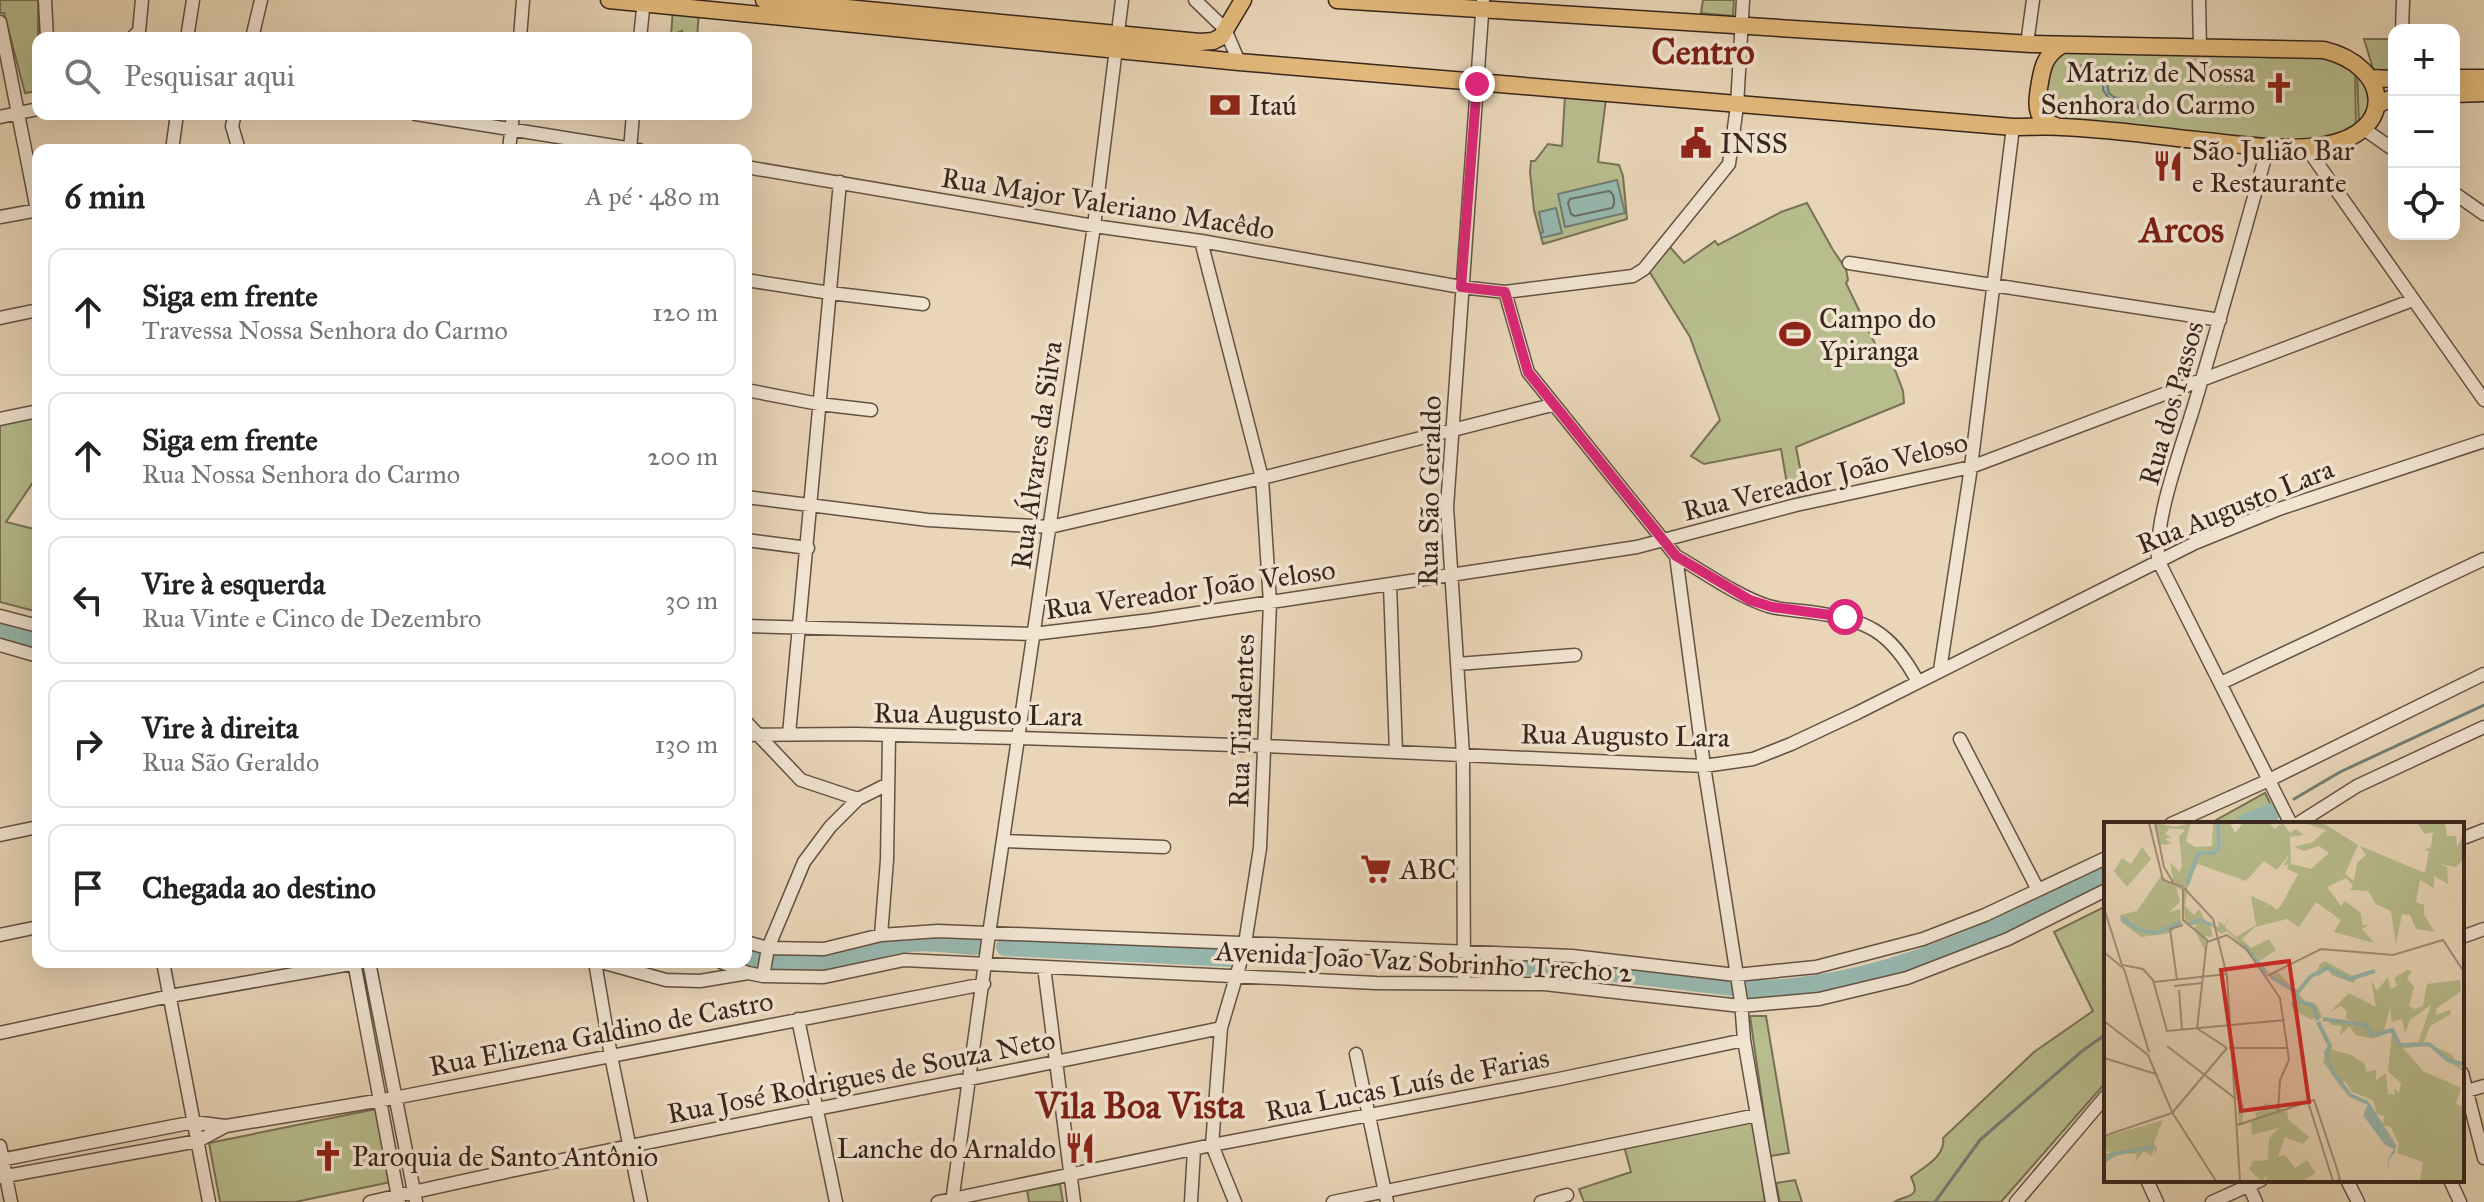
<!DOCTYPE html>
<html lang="pt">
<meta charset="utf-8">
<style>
:root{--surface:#fff;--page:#f2f2f2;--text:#222;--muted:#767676;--line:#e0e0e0}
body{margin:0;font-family:"IM FELL Great Primer",serif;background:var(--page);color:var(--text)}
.controls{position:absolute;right:24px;top:24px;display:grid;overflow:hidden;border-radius:16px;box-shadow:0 8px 32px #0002}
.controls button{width:72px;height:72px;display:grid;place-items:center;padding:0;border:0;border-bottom:2px solid var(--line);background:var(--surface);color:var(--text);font:40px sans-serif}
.stop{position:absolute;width:24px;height:24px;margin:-18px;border:6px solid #db2777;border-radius:50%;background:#fff}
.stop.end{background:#db2777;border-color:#fff;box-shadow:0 2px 8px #0008}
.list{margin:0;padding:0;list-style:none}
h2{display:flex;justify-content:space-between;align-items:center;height:104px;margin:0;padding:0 32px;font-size:34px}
h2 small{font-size:26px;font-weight:400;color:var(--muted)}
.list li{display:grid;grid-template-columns:52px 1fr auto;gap:24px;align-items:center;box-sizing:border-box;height:128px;margin:0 16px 16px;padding:0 16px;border:2px solid var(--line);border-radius:16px}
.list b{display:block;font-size:30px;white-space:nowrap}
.list p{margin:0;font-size:26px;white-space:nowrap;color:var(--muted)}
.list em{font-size:26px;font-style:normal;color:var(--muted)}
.icon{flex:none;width:44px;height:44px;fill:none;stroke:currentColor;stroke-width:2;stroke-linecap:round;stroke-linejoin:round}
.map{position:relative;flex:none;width:2484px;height:1202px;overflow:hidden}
.search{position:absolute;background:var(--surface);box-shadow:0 8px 32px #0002;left:32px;top:32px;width:720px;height:88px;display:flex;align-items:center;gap:20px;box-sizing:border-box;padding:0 28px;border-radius:16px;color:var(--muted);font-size:30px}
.panel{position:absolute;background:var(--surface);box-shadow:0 8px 32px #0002;left:32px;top:144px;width:720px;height:824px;border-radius:16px}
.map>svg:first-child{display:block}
.green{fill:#b8bd8e;stroke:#787155;stroke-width:2}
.water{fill:#97b9b0;stroke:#717e75;stroke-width:2}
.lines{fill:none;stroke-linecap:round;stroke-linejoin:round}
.shore{stroke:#686f66;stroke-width:2}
.stream{stroke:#717e75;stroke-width:3}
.river{stroke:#97b9b0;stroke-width:18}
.minor-casing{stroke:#645143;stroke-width:15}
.major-casing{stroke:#38251c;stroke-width:19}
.minor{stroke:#f1e4d1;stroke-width:12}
.major{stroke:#e4bb7c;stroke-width:16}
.route{stroke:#db2777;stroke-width:10}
.labels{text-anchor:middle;stroke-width:7;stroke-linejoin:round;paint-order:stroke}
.poi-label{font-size:28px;fill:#38251c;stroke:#f1e4d1;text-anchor:start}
.street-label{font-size:28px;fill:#38251c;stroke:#f1e4d1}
.district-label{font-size:36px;font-weight:bold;fill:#7a1f14;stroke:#f1e4d1}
.inset-river{fill:none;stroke:#97b9b0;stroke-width:4}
.inset-road{fill:none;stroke:#a28f7a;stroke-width:2}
.view{fill:#d62828;fill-opacity:0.15;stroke:#d62828;stroke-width:4}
.inset-edge{fill:none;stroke:#38251c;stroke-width:4}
</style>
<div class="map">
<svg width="2484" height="1202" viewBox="0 0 2484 1202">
<rect width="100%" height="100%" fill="#e9d6b8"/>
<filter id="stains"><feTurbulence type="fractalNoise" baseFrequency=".0025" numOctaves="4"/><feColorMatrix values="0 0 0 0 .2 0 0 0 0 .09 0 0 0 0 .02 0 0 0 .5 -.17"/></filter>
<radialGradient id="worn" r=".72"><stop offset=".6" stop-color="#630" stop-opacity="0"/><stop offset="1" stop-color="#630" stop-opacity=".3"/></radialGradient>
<path class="green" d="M0,0H38V91L25,93L4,13H0Z
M1703,0H1734L1733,16L1701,13Z
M673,9L699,11L697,38H681L682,31L671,35Z
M2364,39H2394V71L2374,72Z
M2057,50L2311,51L2355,66L2356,132L2305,146L2045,119L2043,67Z
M2357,67L2375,105L2359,131Z
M1565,95L1606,99L1598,162L1619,165L1623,176L1627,219L1543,244L1534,210L1530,172L1531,161H1535L1548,144L1562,146Z
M1807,203L1833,250L1846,269L1848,280L1846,283L1877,348L1887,349L1903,391L1904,403L1796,447L1806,498L1790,502L1781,449L1704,464L1691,456L1720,420L1690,337L1649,271L1670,247L1684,263L1715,241L1718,245L1781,212Z
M38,417V475L6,522L38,530V612L0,602V425Z
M2265,793L2271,805L2234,824H2209Z
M2106,906V1082L2001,1202H1894C1907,1194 1922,1199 1911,1177C1924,1167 1946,1156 1943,1138L2034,1052L2093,1011L2054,932Z
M1750,1016H1766L1789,1153L1770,1156Z
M376,1109L391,1182L295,1202H220L209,1143Z
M1754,1120L1765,1202H1584L1579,1189L1631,1172L1624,1146Z
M1795,1180L1802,1202H1780L1776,1183Z
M1060,1184L1063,1202H1029L1027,1190Z"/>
<path class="water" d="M2085,64L2105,75L2109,93L2114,97L2136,102L2142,114H2138L2133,105L2110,100L2103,90V77C2095,70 2092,72 2085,74L2080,72V66Z
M1617,180L1625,213L1565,227L1558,194Z
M1556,208L1562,233L1541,238V234L1543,232L1539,212Z"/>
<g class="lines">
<path class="shore" d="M1609,191C1614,193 1616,203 1612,208L1575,216L1571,214L1568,203L1570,199Z"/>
<path class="stream" d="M2294,799L2340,772L2484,705
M2270,824L2274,811
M1935,1202L1980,1140L2081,1052L2106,1034"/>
<path class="river" d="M0,630L38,640
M2244,824L2274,811
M1005,947L1232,958
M746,956C774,963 811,966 840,961C860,957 879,946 900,944C924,940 951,944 975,946
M1496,965L1582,969L1750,989C1875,990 1996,930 2106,875"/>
<defs>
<path id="minor" d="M45,0L47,38
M1195,0L1225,29L1239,62
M2199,0L2200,48
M0,22L37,210
M2402,30L2403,0
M132,38L139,31L142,0
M187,38L193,0
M252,38L261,0
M520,38L523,0
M640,38L644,0
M2027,44L2033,0
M235,114L232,126L239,150
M416,114L639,150
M0,117L38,109
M2364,129L2394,150
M2268,147C2244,233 2220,320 2194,406C2181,449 2155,517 2158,560L2291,824
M2306,147L2484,400
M172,150L177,114
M509,150L513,114
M630,150L633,114
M746,167L1094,226L1201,241L1461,287L1505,292L1633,276L1644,269L1729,164L1737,106L1743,0
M2454,193L2484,214
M0,217L38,210
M1201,241L1262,478L1270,603L1260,848L1244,950L1221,1028L1212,1145L1235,1202
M1849,263L2220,320
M746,280L830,293L923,304
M1505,292L1528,372L1676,556L1704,766L1741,1001L1744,1040L1772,1202
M0,318L38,310
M746,390L819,404L871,410
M0,419L38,411
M746,497L928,520L1050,527L1262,478L1552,405
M746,540L808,548
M1676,556C1706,573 1735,595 1768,606C1781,610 1796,610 1810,612C1867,620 1890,630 1918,682
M1390,585L1396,752
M0,616L38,626
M746,626L1033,634L1151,620L1637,547L1796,505L1971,467L2413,300
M0,645L38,656
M1457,664L1575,655
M1940,670L1971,467L2013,127
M2221,683L2484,559
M746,722L801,780L858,799
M789,734L840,182
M746,735L855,734L1019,738L1265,746L1704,766L1753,759L1791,744L1857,713L2195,543L2279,509L2484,441
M1960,739L2038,890
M2171,824L2269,780L2484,674
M2297,824L2357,786L2484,727
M0,835L38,827
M2466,837L2484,830
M1003,841L1164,847
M0,935L38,927
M881,935L887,860L889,736
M2462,937L2484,929
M746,942L768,948L824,949L881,935L938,931L1572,956L1736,975L1816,967L1923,939L1985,915L2106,858
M163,962L209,1202
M354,962L399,1202
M369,962L416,1202
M595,962L611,1056L641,1202
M601,962L666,980L700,981L748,973
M721,962L748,973L763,976L824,977L904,960L1376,983L1544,984L1741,1006L1819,999L1907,978L2008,939L2106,890
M1044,967L1074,1202
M763,976L768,948L804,862L830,827L858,799L888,784
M1464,982L1463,755L1447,507L1483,0
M798,1019L836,1202
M0,1033L170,996L362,962
M1356,1054L1387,1202
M2462,1073L2484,1158
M2467,1091L2484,1086
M0,1146L11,1202
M0,1160L194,1122L225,1126
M0,1177L198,1141L226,1126L394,1098L984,984
M2147,1180L2157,1202
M2246,1180L2256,1202
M2347,1180L2358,1202
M2450,1180L2460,1202
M370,1202C652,1137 938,1088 1221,1028
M938,1202L1212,1145L1559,1079L1744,1040
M952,1202L989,934L1094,226L1122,0
M1191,1202L1194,1150
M1333,1202L1757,1115
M1541,1202L1567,1195
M2016,1202L2106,1096
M2212,1202L2261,1180"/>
<path id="major" d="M609,0L1239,62L2013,127C2029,127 2045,126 2062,127C2107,129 2152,135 2196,140C2238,144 2283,152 2325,145C2398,132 2390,66 2324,50L2031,44L1337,0
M764,0L1200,42L1213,41L1221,37L1243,0
M2370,78L2394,79
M2454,78H2484
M2454,94L2484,93
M2377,105L2394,97
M2059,127C2035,120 2036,108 2039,88C2042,69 2044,55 2062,45"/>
</defs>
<use href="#minor" class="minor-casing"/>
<use href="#major" class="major-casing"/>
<use href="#minor" class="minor"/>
<use href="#major" class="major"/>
</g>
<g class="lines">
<path class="route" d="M1477,84L1461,287L1505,292L1528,372L1676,556L1750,600L1772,607L1845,617"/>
</g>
<defs>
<symbol id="church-bare" viewBox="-9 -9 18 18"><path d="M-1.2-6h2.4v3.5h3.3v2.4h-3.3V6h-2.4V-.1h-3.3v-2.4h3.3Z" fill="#8f2418" stroke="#f1e4d1" stroke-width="2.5" paint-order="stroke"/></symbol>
<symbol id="bank-bare" viewBox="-9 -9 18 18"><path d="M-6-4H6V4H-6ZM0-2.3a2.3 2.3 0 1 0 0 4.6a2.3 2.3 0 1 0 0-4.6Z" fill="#8f2418" stroke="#f1e4d1" stroke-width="2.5" paint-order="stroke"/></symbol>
<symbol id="civic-bare" viewBox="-9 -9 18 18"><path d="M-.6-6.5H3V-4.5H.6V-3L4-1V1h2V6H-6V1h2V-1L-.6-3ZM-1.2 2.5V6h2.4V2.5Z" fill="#8f2418" stroke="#f1e4d1" stroke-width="2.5" paint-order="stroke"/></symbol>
<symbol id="restaurant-bare" viewBox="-9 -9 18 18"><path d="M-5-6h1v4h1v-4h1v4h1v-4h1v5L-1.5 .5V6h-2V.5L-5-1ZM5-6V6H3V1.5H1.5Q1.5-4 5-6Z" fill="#8f2418" stroke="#f1e4d1" stroke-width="2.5" paint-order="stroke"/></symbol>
<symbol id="stadium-bare" viewBox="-9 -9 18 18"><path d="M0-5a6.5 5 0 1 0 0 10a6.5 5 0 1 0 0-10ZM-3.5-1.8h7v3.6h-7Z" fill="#8f2418" stroke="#f1e4d1" stroke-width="2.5" paint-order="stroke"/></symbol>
<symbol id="supermarket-bare" viewBox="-9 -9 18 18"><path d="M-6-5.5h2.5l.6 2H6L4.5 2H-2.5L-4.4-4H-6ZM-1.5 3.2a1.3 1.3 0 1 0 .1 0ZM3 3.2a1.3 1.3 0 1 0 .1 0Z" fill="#8f2418" stroke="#f1e4d1" stroke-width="2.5" paint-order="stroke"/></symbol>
</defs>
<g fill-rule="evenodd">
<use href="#church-bare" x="2257" y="66" width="44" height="44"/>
<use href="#bank-bare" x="1203" y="83" width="44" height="44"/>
<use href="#civic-bare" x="1674" y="121" width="44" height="44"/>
<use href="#restaurant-bare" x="2146" y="144" width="44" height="44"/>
<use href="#stadium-bare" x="1773" y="312" width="44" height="44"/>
<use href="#supermarket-bare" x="1354" y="847" width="44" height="44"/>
<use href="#restaurant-bare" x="1058" y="1126" width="44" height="44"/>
<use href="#church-bare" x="306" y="1134" width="44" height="44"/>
</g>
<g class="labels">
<g class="poi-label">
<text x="2255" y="82" text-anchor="end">Matriz de Nossa<tspan x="2255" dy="32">Senhora do Carmo</tspan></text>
<text x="1249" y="115">Itaú</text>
<text x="1720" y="153">INSS</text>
<text x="2192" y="160">São Julião Bar<tspan x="2192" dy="32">e Restaurante</tspan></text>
<text x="1819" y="328">Campo do<tspan x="1819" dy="32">Ypiranga</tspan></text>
<text x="1400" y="879">ABC</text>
<text x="1056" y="1158" text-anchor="end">Lanche do Arnaldo</text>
<text x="352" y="1166">Paroquia de Santo Antônio</text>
</g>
<g class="street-label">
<text transform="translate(1108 203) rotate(9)" y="10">Rua Major Valeriano Macêdo</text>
<text transform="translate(2171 403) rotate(-74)" y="10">Rua dos Passos</text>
<text transform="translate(1036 455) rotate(-82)" y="10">Rua Álvares da Silva</text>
<text transform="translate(1825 476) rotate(-14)" y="10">Rua Vereador João Veloso</text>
<text transform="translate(1429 491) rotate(-89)" y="10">Rua São Geraldo</text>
<text transform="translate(2235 506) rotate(-22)" y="10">Rua Augusto Lara</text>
<text transform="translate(1190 589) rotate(-8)" y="10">Rua Vereador João Veloso</text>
<text transform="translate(978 714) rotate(1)" y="10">Rua Augusto Lara</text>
<text transform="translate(1241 721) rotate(-88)" y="10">Rua Tiradentes</text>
<text transform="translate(1625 735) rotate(1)" y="10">Rua Augusto Lara</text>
<text transform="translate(1424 961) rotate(3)" y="10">Avenida João Vaz Sobrinho Trecho 2</text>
<text transform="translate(601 1033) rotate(-11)" y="10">Rua Elizena Galdino de Castro</text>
<text transform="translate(861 1076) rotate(-11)" y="10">Rua José Rodrigues de Souza Neto</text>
<text transform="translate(1407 1084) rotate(-11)" y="10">Rua Lucas Luís de Farias</text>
</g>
<g class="district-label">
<text x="1703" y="64">Centro</text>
<text x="2182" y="242">Arcos</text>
<text x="1140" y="1118">Vila Boa Vista</text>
</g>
</g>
<g transform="translate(2104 822)">
<rect width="360" height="360" fill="#e9d6b8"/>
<path d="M52,1L71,5L87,1L82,19L91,25L108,24L109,1H126L131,11L139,1H166L170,7L179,1L186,11L192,7L200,13L186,15L187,42L207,47L225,31L215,24L200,29L190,25L209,20L222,8L200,1H219L254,23L241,52L250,59L253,41L262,33L256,24L321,51L325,29L320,28L327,25L329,10L321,12L313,1H341L343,14H352L353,25L360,12V38L351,45L336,42L343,45L344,62L330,54V66L316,58L312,80L320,83V93L331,110L312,107L306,93L298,92L292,122L287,89L272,82L264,69L246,68L249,64L242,56L223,65L237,84L241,79L257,91L258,103H265L258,107L270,121L230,110L237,98L212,80L195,105L183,97L151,105L138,117L147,126L165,117L172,128L154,140L123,109L117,112L106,103L109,115L101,114V129L90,107L93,103L81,102L79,69L72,65L76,80L65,90L76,87L77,101L66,111L37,115L17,100L16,93L33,89L57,54L70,63L66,40L75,50L78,45L75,14L81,8L66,6L61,12L67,15L61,17L68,22L56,23ZM184,34V36L179,44L185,42L183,47L194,52L178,82L173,88L166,82L154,91L165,82L147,74L152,103L132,115L121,105L127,92L121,103L114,99L115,105L102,100L95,87L90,93L81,84L85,57L94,42L142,59L160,39L173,48ZM38,25L47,37L23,65L10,49L18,36L27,42ZM221,139L252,156L250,161L227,153L225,147L213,155L215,143ZM303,148L308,149L303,156L310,165L305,184L311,187L319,184L323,162L356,158L357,169L332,187V193L346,188L347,192L326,204L320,220L347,232L360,250L324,224L299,226L319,249L357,266L352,282L360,285V359H316L319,340L293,331L295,322L287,305L279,303L280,294L273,292L269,278L248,270L241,259L236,263L219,240L223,226L247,233L261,242L262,250L272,248V258L282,251L284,272H291L290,266L295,271L297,261L284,250L288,210L266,216L251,213L246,204L236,213L238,204L227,203L224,196L251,201L241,196L243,189L237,184L226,190L245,171L272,185L267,158L273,169L284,155L286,167L293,164L290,156ZM327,183L314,221H294L291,208H280L286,186L288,200L298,197L301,211L306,198ZM174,150L201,179L213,183L218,195L211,200L212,194L208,198L189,188L186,180L181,182L188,179L190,180L191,172L164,154ZM140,280L138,302L153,297L151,291L161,287L160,281L183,288L184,297L205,315L199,322L181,315L174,335L181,333L191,346L203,338L212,351L198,359H161L164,353L157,359L145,347L149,339L164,338L165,316L175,306L148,313L147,300L135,304L134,288ZM59,298L50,321L53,326L52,334L51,327L47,334L40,329L31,340L33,332L18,331L0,341V331H8L0,328V315Z" fill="#b8bd8e" fill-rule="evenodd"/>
<path d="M265,280L292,323L291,330L285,338L284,350V337L290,327L281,323L259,293Z" fill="#97b9b0"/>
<path class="inset-river" d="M83,63L94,31H110L115,25L114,1M18,96L35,108L52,111L77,100M85,102L95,98L108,103M140,123L163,152M167,155L193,170L195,180L209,183L214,198M193,171L207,154L223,146L245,157L271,149M219,197L262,203L268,214L288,208L296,223L325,222L345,239L360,242M214,200L226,224L222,231L230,252L246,273L264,281M0,339L9,332L49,325"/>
<path class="inset-road" d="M45,1L59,58L79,65M51,1L60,45L70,62M80,66L109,97L123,154M79,67V98L103,118L93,207M0,86L18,143L39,147L49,158L63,209L181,198M103,120L123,113L143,128L176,176L185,238L176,258L174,291M0,130L20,147M20,147L45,230M123,154L136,359M163,154L217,127L289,133L339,118L360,150M73,158L66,107L79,103M50,160L123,152M70,164L98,161M75,168L78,208M0,199L44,233L68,290L112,359M94,207L123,226M63,224L132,277M125,226H183M0,236L52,252M204,280L229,359M68,291L123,226M133,303L210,278L233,347L236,358L231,359M0,314L68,291"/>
<path class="view" d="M185,139L205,280L137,289L117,148Z"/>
<rect width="360" height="360" class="inset-edge"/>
</g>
<rect width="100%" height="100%" filter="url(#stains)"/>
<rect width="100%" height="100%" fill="url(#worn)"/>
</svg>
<div class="controls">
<button>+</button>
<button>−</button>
<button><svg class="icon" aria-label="locate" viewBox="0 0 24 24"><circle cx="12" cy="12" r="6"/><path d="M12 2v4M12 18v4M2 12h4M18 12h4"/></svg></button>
</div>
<div class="stop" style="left:1845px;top:617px"></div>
<div class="stop end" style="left:1477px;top:84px"></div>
<div class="search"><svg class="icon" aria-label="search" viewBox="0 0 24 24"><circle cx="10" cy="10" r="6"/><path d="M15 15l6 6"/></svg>Pesquisar aqui</div>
<section class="panel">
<h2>6 min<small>A pé · 480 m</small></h2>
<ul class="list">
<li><svg class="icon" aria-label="ahead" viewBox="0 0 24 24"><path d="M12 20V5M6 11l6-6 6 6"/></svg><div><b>Siga em frente</b><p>Travessa Nossa Senhora do Carmo</p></div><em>120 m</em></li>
<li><svg class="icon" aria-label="ahead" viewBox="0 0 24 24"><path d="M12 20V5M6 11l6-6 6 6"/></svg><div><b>Siga em frente</b><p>Rua Nossa Senhora do Carmo</p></div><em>200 m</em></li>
<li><svg class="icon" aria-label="left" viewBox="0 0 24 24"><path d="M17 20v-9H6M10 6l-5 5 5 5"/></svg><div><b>Vire à esquerda</b><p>Rua Vinte e Cinco de Dezembro</p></div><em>30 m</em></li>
<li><svg class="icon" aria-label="right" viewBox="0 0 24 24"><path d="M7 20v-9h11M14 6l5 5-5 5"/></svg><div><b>Vire à direita</b><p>Rua São Geraldo</p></div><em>130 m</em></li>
<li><svg class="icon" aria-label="arrive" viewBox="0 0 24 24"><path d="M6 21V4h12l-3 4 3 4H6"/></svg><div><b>Chegada ao destino</b></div></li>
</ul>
</section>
</div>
